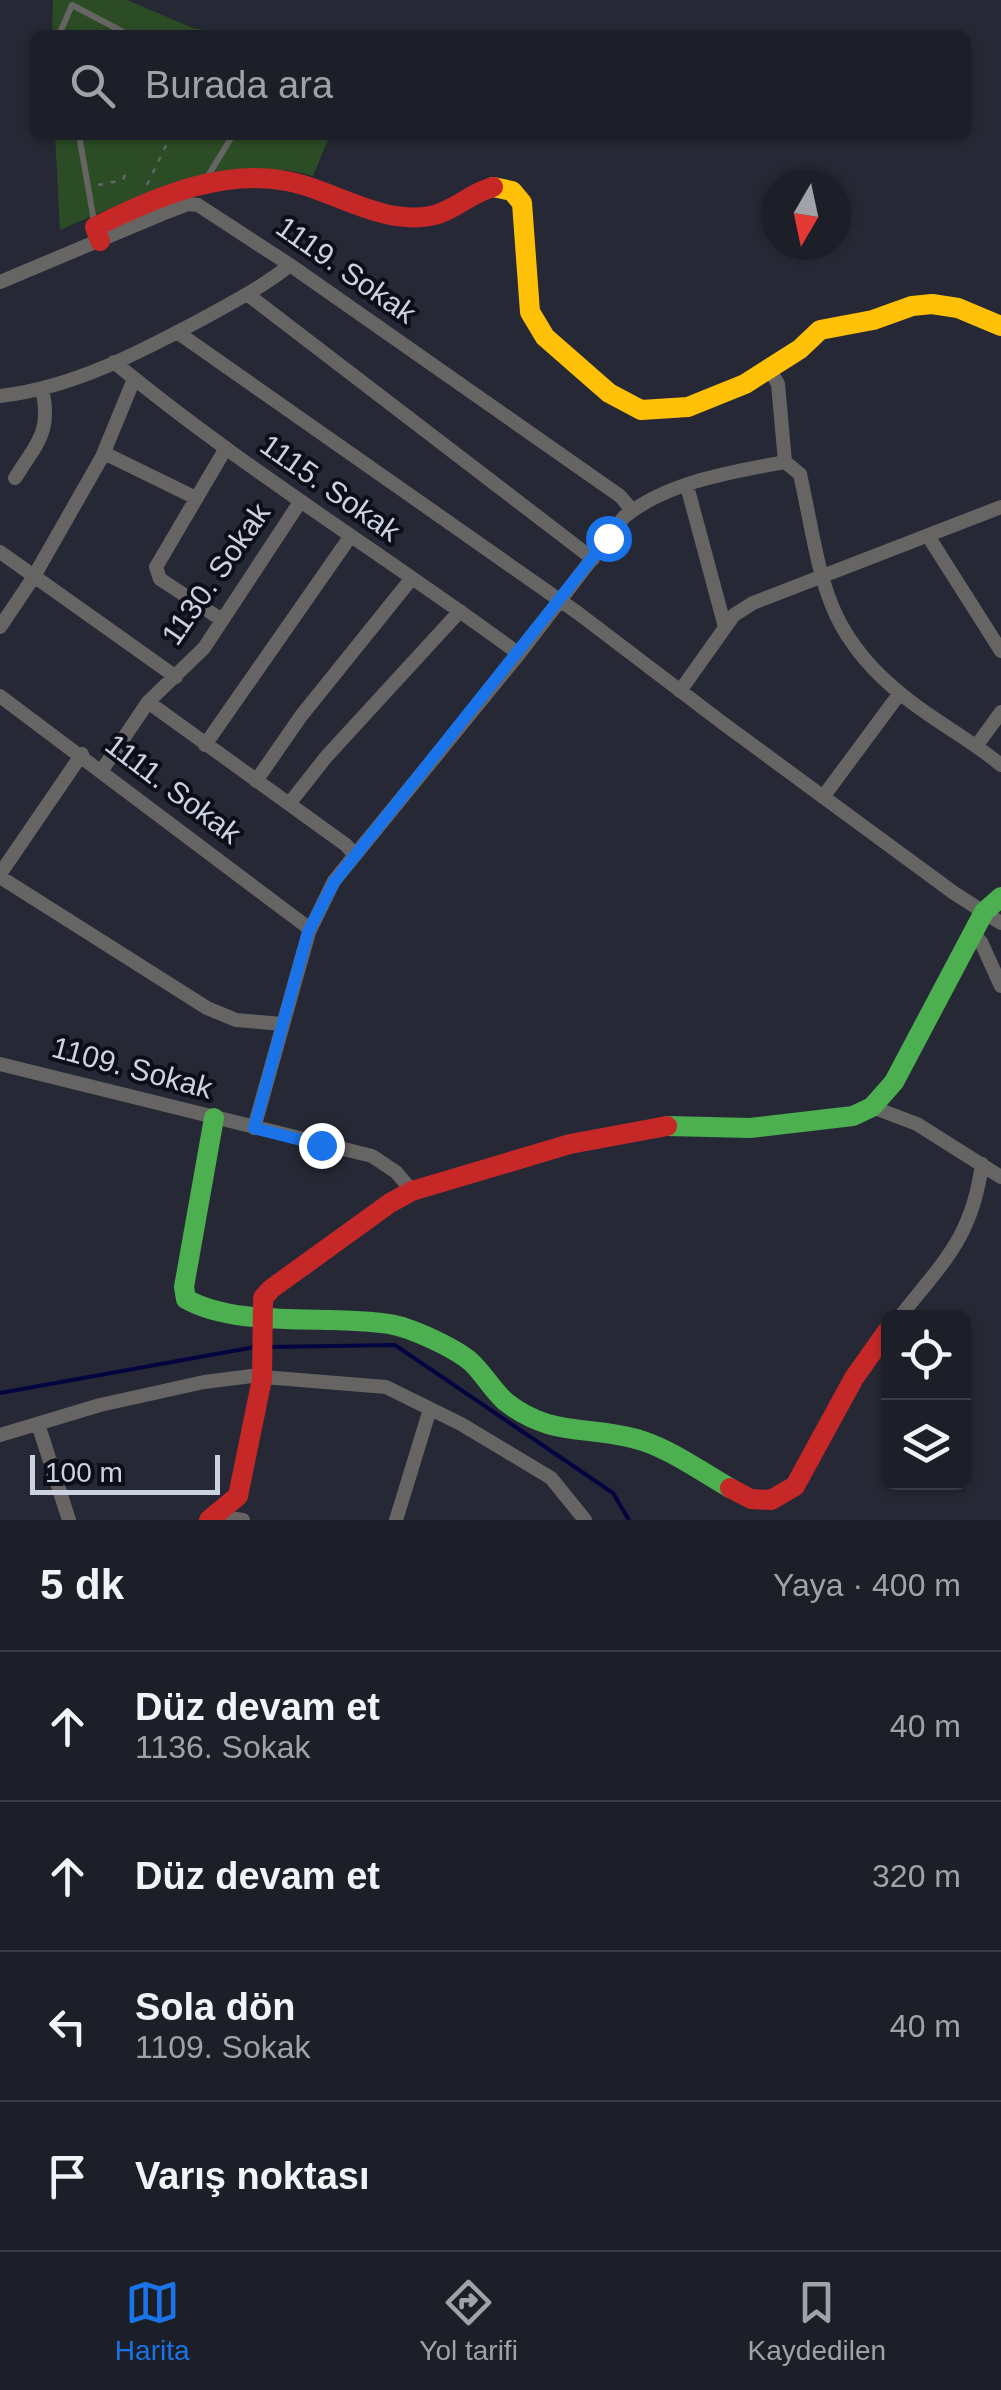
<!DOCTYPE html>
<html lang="tr">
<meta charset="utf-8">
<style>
:root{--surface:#1c1f28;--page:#292c34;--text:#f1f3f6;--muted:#a0a2a8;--line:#3a3d45;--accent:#1a73e8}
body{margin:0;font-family:Arial,sans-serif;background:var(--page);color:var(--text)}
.controls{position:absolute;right:30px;bottom:30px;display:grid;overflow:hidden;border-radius:15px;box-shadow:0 2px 8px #0004}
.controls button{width:90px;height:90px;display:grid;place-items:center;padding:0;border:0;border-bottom:2px solid var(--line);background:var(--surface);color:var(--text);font:50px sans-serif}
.compass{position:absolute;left:761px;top:170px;width:90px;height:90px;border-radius:50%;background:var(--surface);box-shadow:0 2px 8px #0004;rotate:189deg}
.scale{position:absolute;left:30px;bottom:25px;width:190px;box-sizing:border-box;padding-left:10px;border:5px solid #cdd2e1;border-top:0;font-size:28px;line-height:35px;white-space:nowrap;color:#cdd2e1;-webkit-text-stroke:8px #0c0f19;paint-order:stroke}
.stop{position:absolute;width:30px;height:30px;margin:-22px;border:8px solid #1a73e8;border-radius:50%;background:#fff}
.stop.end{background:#1a73e8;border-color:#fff;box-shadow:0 2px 10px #0008}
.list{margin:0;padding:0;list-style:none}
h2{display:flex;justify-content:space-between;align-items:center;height:130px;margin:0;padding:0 40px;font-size:42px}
h2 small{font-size:32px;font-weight:400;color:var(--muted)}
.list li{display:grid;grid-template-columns:65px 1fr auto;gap:30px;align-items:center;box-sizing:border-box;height:150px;padding:0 40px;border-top:2px solid var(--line)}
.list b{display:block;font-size:38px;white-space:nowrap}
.list p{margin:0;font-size:32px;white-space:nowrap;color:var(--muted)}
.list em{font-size:32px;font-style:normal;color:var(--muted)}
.icon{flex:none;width:55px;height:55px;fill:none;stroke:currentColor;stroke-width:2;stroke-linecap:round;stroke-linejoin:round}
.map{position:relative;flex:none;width:1001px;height:1520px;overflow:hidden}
.search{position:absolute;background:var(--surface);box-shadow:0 2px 8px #0004;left:30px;right:30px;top:30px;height:110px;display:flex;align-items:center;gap:25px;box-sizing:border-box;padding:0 35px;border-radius:15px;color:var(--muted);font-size:38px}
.sheet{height:730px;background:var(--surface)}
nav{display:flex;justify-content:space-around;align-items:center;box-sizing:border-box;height:140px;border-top:2px solid var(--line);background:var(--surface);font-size:28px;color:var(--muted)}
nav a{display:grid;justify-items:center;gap:5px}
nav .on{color:var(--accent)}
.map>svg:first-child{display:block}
.green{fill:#2b4c25}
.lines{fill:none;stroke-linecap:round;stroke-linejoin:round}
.stream{stroke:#040440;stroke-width:4}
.path{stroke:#656567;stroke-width:2.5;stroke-dasharray:5 8;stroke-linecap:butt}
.lane{stroke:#666564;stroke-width:6}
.street{stroke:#666564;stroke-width:14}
.fast{stroke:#4caf50;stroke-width:20}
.slow{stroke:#ffc107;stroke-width:20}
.jam{stroke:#c62828;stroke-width:20}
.route{stroke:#1a73e8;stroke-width:12}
.labels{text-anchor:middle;stroke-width:8;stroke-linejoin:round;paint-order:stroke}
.street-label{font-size:30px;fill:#cdd2e1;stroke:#0c0f19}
</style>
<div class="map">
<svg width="1001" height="1520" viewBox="0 0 1001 1520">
<rect width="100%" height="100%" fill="#262935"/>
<path class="green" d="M53,0H127L193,28L232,35H52Z
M55,135H330L313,176C239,152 129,200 60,230Z"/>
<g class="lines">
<path class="stream" d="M269,1347L395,1345L613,1493L629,1520
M0,1393L255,1347"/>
<path class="path" d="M98,185L123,180L126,172
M147,185L171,135"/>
<path class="lane" d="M59,35L72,5L129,35
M79,135L94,221
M206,179L233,135"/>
<path class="street" d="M0,282L162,214L188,204L198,205L290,265L620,496L632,510
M247,294L593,559
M177,332L578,613L724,724L954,893L1001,923
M114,362C242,468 385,555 519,654
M770,370L778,384L785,462L800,474C822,573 820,631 906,698C936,722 971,740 1001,765
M0,396C73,388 140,352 204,318C233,302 264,286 290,265
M104,453L196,498
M15,478C37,443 52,432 42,389
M687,486L725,627
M928,536L1001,651
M0,552L176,677
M222,620L160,579L156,567L226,448
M0,627L33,578L102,457L134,379
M680,691L734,615L753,603L1001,507
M0,696L310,929
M148,702L346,845L355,855
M205,745L350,537
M977,745L1001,712
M102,770L148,702L204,648L300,502
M256,781L301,716L412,578
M823,797L900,693
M289,804L326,757L460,611
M0,874L82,754
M0,877L207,1008L236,1020L282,1024
M973,934L981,942L1001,986
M0,1064L372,1156L396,1172L412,1191
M872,1107L917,1124L1001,1177
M254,1128L309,932L334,881L519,654L624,517C667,482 731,472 785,462
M899,1318C943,1262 972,1238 982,1164
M38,1424L69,1520
M0,1435L100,1405L204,1382L252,1376L386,1387L461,1424L551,1478L585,1520
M215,1516L243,1520
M396,1520L430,1409"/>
<path class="fast" d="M214,1118L184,1287L186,1299C239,1329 329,1314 389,1324C410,1327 455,1348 471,1362C484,1374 493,1391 506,1402C553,1439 591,1424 643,1441C673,1451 702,1472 730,1488
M667,1126L750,1128L853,1116L872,1107L894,1082L984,912L1001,897"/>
<path class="slow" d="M493,187L512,191L522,203L530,312L545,337L609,393L641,410L688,407L745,384L800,349L820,330L873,320L912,306L932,304L958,308L1001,326"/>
<path class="jam" d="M100,241L95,227C157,196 233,163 303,185C343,197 386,224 430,216C453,212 470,193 493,187
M730,1488L751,1499L771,1500L795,1486L854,1378L888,1330
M209,1520L238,1496L262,1379L263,1298L271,1289L390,1203L412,1191L570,1144L667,1126"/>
</g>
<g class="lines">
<path class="route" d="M321,1145L254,1128L308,932L334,882L608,538"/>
</g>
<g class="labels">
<g class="street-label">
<text transform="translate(346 270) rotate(35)" y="10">1119. Sokak</text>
<text transform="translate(330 488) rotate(35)" y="10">1115. Sokak</text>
<text transform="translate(216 574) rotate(-55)" y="10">1130. Sokak</text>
<text transform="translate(173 789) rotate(37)" y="10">1111. Sokak</text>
<text transform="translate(132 1068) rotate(15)" y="10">1109. Sokak</text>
</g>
</g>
</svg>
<div class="controls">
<button><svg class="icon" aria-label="locate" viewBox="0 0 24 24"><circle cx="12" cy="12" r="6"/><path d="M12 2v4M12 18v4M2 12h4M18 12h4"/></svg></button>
<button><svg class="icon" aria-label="layers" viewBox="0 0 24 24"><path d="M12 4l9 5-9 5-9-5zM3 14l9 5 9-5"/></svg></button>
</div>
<svg class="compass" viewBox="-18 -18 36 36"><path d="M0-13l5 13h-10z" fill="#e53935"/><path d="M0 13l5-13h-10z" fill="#a0a2a8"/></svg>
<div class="scale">100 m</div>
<div class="stop" style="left:608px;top:538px"></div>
<div class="stop end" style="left:321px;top:1145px"></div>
<div class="search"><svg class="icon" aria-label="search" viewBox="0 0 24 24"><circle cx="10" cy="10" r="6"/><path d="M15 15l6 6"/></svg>Burada ara</div>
</div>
<section class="sheet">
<h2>5 dk<small>Yaya · 400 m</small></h2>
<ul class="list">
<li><svg class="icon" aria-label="ahead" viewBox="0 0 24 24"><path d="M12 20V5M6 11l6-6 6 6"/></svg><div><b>Düz devam et</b><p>1136. Sokak</p></div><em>40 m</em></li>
<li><svg class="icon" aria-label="ahead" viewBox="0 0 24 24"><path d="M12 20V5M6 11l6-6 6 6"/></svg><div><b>Düz devam et</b></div><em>320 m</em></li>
<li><svg class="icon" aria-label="left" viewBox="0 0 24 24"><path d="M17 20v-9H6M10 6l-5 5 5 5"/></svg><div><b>Sola dön</b><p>1109. Sokak</p></div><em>40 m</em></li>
<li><svg class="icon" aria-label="arrive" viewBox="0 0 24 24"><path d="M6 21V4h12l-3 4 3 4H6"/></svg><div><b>Varış noktası</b></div></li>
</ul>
</section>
<nav>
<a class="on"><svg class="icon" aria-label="map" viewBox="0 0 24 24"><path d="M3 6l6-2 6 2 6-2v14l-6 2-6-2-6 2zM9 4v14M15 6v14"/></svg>Harita</a>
<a><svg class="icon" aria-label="directions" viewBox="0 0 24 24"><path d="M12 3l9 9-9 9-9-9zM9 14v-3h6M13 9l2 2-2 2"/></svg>Yol tarifi</a>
<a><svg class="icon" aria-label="saved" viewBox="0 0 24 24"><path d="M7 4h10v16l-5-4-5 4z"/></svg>Kaydedilen</a>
</nav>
